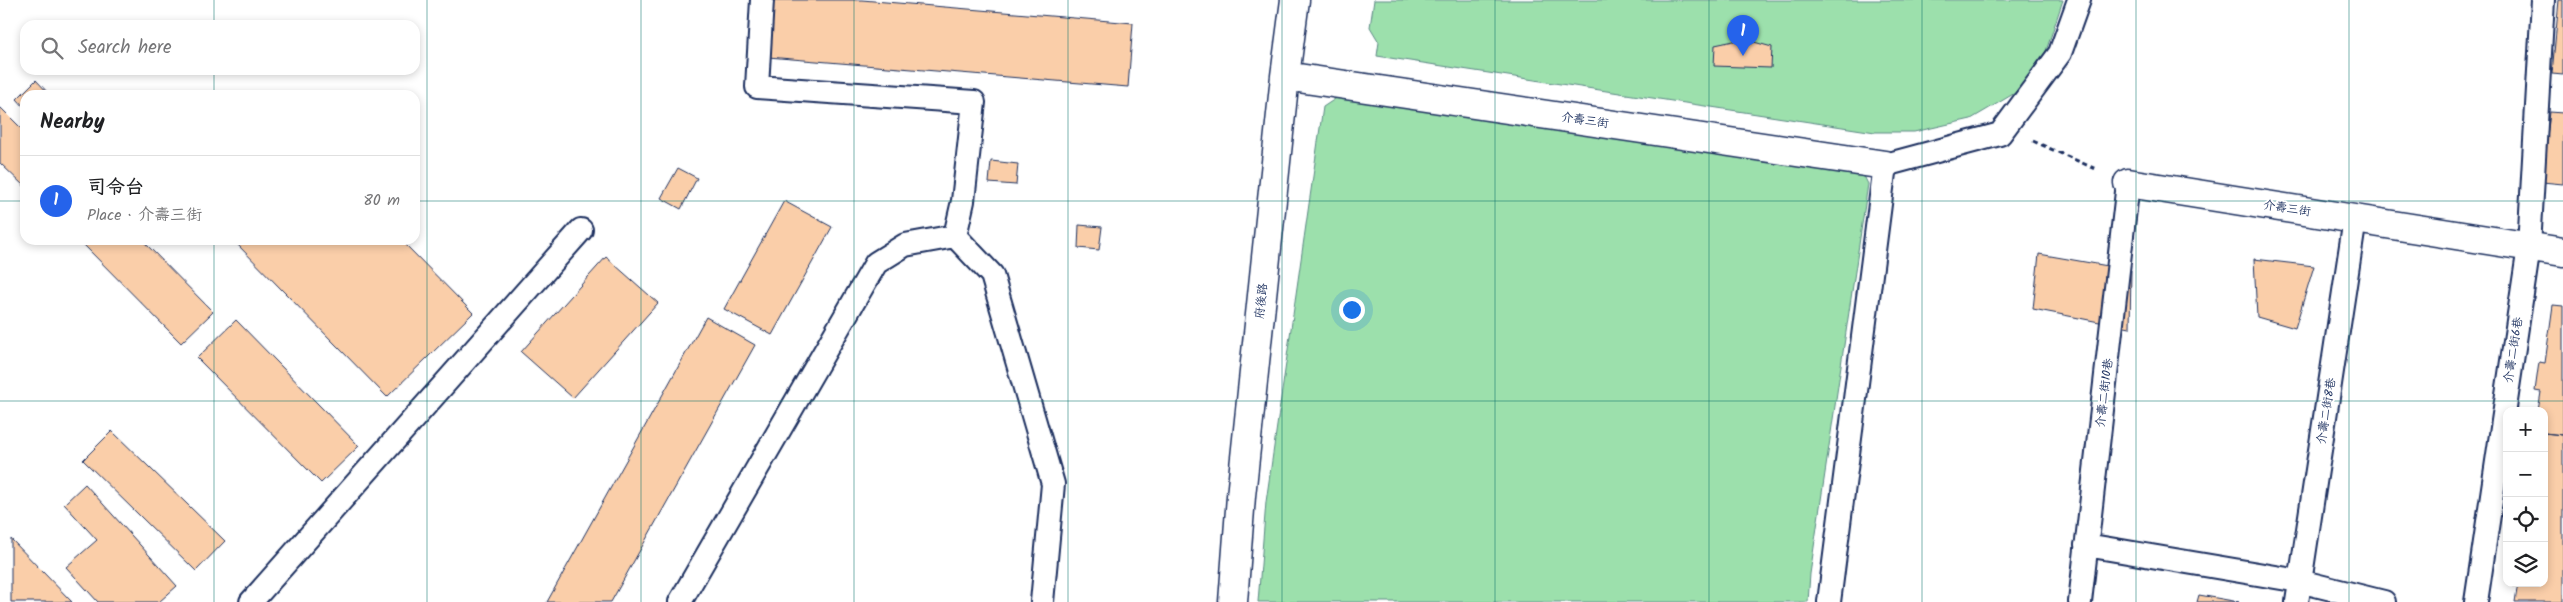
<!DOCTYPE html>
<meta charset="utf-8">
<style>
:root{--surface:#fff;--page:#f6f6f6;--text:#202124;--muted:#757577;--line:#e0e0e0;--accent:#2563eb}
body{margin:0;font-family:Kalam,"LXGW WenKai TC",sans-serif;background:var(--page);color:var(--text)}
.controls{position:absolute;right:15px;bottom:15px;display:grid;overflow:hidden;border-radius:10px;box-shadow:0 2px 8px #0003}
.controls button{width:45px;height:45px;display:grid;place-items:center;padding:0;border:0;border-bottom:1px solid var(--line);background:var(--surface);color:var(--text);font:25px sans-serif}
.you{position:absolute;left:1351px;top:309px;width:18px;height:18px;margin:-12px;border:4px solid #fff;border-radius:50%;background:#1a73e8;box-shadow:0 0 0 8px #1a73e833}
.badge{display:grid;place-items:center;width:32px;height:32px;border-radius:50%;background:var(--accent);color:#fff;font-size:16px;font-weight:700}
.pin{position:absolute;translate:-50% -41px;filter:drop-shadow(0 1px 2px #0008)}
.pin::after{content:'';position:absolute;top:26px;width:18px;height:15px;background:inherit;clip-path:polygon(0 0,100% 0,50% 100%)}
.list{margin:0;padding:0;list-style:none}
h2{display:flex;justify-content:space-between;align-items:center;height:65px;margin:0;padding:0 20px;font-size:21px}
h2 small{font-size:16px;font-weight:400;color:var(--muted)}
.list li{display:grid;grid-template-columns:32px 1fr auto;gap:15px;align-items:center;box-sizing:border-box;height:90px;padding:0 20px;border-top:1px solid var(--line)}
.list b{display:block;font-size:19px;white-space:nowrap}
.list p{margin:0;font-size:16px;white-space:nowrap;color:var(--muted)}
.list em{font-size:16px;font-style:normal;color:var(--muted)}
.icon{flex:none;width:28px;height:28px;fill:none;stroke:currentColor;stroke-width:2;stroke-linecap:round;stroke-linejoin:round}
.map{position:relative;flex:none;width:2563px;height:602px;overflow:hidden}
.search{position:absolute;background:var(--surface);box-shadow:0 2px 8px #0003;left:20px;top:20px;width:400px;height:55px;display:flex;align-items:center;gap:12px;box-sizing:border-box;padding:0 18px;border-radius:15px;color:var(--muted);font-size:19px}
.panel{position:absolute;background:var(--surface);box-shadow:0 2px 8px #0003;left:20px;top:90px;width:400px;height:155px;border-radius:15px}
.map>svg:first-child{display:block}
.green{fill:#9ce0ac;stroke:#5c8885}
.building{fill:#facea9;stroke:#1b2f5e}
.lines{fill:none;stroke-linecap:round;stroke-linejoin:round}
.lane-casing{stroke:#1b2f5e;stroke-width:26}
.street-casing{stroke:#1b2f5e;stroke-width:31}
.path{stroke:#1b2f5e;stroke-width:3;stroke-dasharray:5 4;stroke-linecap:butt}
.lane{stroke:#fff;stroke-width:22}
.street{stroke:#fff;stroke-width:28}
.grid{fill:none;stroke:#0f766e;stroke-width:1;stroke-opacity:0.55}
.labels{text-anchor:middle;stroke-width:4;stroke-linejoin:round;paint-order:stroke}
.street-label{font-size:12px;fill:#1b2f5e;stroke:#fff}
</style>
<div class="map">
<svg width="2563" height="602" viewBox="0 0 2563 602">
<rect width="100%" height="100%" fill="#fff"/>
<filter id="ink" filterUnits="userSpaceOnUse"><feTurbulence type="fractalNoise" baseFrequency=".02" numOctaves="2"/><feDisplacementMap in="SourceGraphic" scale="10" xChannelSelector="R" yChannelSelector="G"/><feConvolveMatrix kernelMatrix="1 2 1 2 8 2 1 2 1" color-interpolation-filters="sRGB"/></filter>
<g filter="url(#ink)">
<path class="green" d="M1374,0H2063L2043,60L2015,93L1971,119L1914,132H1875L1377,56L1379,42L1370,27Z
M1338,97L1859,166L1868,184L1810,574L1808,602H1258L1266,502L1323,107Z"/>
<path class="building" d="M773,0H862L1133,23L1128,87L768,57Z
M2559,0H2563V75L2552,74Z
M1743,39L1772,47L1771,68L1714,66L1715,45Z
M36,80L50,95H25V108L17,99Z
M0,107L25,132V187L0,163Z
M2550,112L2563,113V184L2542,182Z
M991,161L1018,164L1016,185L989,183Z
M678,168L697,178L681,209L661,198Z
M784,201L832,227L772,335L724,309Z
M1079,225L1102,227L1099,250L1078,248Z
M79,240H142L213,312L181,343Z
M233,240H401L473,313L387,397Z
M2039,254L2131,270L2130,328L2033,309Z
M606,257L658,303L573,398L521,352Z
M2254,259L2314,266L2295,328L2257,317Z
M2553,305L2563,306V435L2544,433V411H2538L2541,392L2535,391L2539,362L2545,363Z
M706,317L755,345L611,602H547Z
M236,320L359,446L321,483L197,358Z
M112,431L225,541L196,571L83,460Z
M2544,433L2563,435V602H2515L2518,583H2544Z
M85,484L177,586L159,602H98L66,567L97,540L64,504Z
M11,539L72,602H11Z
M2199,595L2239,602H2197Z"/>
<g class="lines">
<defs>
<path id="lane" d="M762,0L757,87L974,102L963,201L955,236
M2086,545L2299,581L2384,602
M251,602L581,230
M680,602L876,263L905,245L955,236L992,275L1053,484L1042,602
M1829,602L1885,165L2000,134L2060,53L2079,0
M2080,602L2128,183
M2297,602L2355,219
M2476,602L2529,247L2543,0"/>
<path id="street" d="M1285,76L1885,165
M2128,183L2563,252
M1233,602L1241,496L1285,76L1295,0"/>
</defs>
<use href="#lane" class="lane-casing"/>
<use href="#street" class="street-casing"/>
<path class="path" d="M2033,141L2098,170"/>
<use href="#lane" class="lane"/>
<use href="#street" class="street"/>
</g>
</g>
<path class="grid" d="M214,0V25M427,0V602M641,0V602M854,0V602M1068,0V602M1282,0V602M1495,0V602M1709,0V602M1922,0V602M2136,0V602M2349,0V602M214,70V95M0,201H25M415,201H2563M214,240V602M0,401H2563"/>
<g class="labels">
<g class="street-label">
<text transform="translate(1585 120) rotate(8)" y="4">介壽三街</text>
<text transform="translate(2287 208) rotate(9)" y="4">介壽三街</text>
<text transform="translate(1261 301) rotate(-84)" y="4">府後路</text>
<text transform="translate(2513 350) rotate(-81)" y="4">介壽二街6巷</text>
<text transform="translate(2104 393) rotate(-83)" y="4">介壽二街10巷</text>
<text transform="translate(2326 411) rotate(-81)" y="4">介壽二街8巷</text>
</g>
</g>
</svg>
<div class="controls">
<button>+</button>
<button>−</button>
<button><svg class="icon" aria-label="locate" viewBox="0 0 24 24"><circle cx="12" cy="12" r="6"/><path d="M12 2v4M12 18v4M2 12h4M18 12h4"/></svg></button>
<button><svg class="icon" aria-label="layers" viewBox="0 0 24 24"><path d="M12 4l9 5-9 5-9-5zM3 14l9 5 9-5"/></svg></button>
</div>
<div class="you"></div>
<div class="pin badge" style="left:1743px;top:56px">1</div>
<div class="search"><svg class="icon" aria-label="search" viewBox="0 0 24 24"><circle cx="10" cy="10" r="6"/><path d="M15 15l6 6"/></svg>Search here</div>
<section class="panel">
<h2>Nearby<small></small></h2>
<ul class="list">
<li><span class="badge">1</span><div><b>司令台</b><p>Place · 介壽三街</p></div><em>80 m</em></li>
</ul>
</section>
</div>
